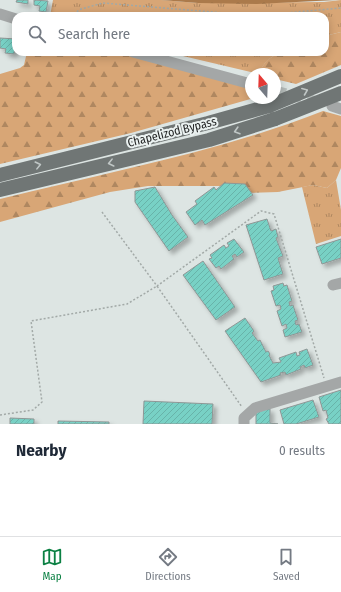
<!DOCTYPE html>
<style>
:root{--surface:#fff;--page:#f2f2f3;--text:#1f2937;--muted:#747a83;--line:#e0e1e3;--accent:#0b8043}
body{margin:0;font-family:"Fira Sans Condensed",sans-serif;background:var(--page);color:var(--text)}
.compass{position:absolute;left:245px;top:68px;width:36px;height:36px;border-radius:50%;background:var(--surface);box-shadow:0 2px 10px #0003;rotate:341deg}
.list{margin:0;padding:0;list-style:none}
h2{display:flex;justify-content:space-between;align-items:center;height:52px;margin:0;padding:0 16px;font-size:17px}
h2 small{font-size:13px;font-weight:400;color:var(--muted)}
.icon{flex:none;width:22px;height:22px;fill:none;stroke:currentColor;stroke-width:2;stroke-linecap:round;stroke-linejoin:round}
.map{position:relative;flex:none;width:341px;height:424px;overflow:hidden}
.search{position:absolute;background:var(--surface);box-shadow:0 2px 10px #0003;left:12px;right:12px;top:12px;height:44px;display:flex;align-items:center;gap:10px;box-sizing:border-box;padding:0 14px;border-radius:12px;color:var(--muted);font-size:15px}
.sheet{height:112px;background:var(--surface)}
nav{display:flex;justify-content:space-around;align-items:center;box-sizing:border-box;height:56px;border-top:1px solid var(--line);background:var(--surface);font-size:11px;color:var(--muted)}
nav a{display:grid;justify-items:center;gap:2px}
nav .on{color:var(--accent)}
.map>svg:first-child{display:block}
.grass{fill:url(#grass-tufts)}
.forest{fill:url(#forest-firs)}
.water{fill:url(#water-ripples)}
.building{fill:url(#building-hatch);stroke:#8f9695;filter:url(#shadow)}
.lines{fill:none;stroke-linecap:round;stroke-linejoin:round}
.minor-tunnel{stroke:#b7bebc;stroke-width:11;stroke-dasharray:11 5.5;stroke-linecap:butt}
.path{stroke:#a2a9a7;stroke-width:1.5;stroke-dasharray:2 2;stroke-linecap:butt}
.minor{stroke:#a4a7a7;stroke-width:11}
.major{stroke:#707675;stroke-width:14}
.major-bridge{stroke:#707675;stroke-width:14}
.oneway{stroke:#c0c7c6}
.labels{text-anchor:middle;stroke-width:4;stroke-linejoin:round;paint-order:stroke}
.street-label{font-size:12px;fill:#1f2121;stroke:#ebf2f1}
</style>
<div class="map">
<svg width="341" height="424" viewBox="0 0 341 424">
<defs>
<pattern id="grass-tufts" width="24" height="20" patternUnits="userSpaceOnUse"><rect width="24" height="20" fill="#d8a676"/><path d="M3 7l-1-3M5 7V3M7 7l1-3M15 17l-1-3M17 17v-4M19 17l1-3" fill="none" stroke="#af8760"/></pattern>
<pattern id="forest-firs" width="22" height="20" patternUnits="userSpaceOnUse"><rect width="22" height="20" fill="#d8a676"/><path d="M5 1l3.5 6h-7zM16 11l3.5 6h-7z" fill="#af8760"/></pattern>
<pattern id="water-ripples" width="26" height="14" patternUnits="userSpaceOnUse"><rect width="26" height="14" fill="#ab7a4b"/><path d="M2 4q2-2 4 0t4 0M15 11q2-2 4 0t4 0" fill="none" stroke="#8b643e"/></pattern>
<pattern id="building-hatch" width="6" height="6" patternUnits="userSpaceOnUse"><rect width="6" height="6" fill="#78d1c5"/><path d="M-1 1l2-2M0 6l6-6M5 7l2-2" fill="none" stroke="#67b3a9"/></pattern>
<filter id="shadow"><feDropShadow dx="3.5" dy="3.5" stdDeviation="2" flood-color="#0004"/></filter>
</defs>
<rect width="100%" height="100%" fill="#dde5e3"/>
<path class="grass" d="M53,0H161L198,3L324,2L341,0V32L325,36V16H50Z
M166,52H281C270,57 263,63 259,74Z
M336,180L341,210V236L316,244L302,187L313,185L327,188Z"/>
<path class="forest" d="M341,32V65L296,84L275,79V74H259C269,45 300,52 325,52V36Z
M27,52H118L251,88V98H254L131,133L0,164V74L20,68L24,65Z
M323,111L341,116V168L336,180L327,188L313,185L278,192L244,193L228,186H148L110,192L0,222V199C108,172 219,152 323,111Z"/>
<path class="water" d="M161,0H336L257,4L198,3Z"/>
<path class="building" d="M17,0H28V4L16,2Z
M34,0L48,1L46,12L39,11L40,6L34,5Z
M0,38L16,39L14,54L5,53L6,49L0,48Z
M224,183L245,184L253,195L205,225L202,220L195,225L186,212L197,204L195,201L214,187L216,190Z
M155,187L172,215L188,237L169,251L135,202V191Z
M267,219L271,231L276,229L278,237L276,238L283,256L278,258L283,274L264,280L246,225Z
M234,239L244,252L237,257L235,254L232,256L234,259L221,269L219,266L216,268L209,259L212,258L210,255L224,245L226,248L229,246L227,243Z
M341,239V258L322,264L316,247Z
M203,261L235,307L216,320L183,275Z
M283,283L284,286L287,285L292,301L289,302L290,306L293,305L298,320L295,321L296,325L299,324L302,332L285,337L283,330L287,328L286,324L282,326L277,311L281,309L280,305L276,306L271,291L274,290L273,286Z
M245,318L254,331L252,333L258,341L260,340L266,352L268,351L270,354L269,355L273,363L281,362L279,358L296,352L297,356L300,355L299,352L307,349L313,365L305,368L304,365L300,367L301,369L286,375L285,372L280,373L281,375L261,382L225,331Z
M341,390V424H329L326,419L328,418L326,410L323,411L319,397Z
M313,400L319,417L296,424H284L280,410Z
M144,401L213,404L212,424H143Z
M256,409H270V423L278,424H256Z
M10,418L34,419V424H10Z
M58,421L109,422V424H58Z"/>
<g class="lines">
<path class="minor-tunnel" d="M275,91L321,103"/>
<path class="path" d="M70,16L81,9L103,3L237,14L285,13L341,8
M102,212L157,286L261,211L274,214L324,378
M0,415L33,410L42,402L31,321L127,304L157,286L242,407"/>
<path class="minor" d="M0,14L16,19
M133,52L251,84
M332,106L341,109
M333,285L341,283
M244,424V418L255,408L341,382"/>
<path class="major" d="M0,175L208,123L269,106
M0,190L209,140L275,119"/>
<path class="major-bridge" d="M269,106L341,76
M275,119L341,93"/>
</g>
<defs><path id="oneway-chevron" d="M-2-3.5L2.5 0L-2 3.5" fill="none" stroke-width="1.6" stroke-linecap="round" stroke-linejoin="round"/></defs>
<g class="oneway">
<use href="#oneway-chevron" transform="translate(305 91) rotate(-22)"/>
<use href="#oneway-chevron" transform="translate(237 131) rotate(163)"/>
<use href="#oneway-chevron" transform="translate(111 163) rotate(166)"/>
<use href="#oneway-chevron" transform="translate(38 165) rotate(-14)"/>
</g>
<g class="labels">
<g class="street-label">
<text transform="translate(172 132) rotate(-14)" y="4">Chapelizod Bypass</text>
</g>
</g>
</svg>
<svg class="compass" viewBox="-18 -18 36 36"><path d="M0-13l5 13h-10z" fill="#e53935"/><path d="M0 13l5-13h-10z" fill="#747a83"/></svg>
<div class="search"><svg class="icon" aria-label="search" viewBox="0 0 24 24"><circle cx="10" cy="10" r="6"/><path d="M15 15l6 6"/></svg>Search here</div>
</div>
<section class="sheet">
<h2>Nearby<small>0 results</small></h2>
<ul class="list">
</ul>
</section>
<nav>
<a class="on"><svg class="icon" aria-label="map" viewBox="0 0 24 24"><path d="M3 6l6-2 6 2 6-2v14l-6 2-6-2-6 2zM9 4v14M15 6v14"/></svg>Map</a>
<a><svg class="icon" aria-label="directions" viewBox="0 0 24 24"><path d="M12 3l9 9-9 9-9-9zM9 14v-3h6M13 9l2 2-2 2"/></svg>Directions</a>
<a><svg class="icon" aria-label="saved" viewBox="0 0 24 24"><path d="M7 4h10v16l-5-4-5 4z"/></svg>Saved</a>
</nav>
